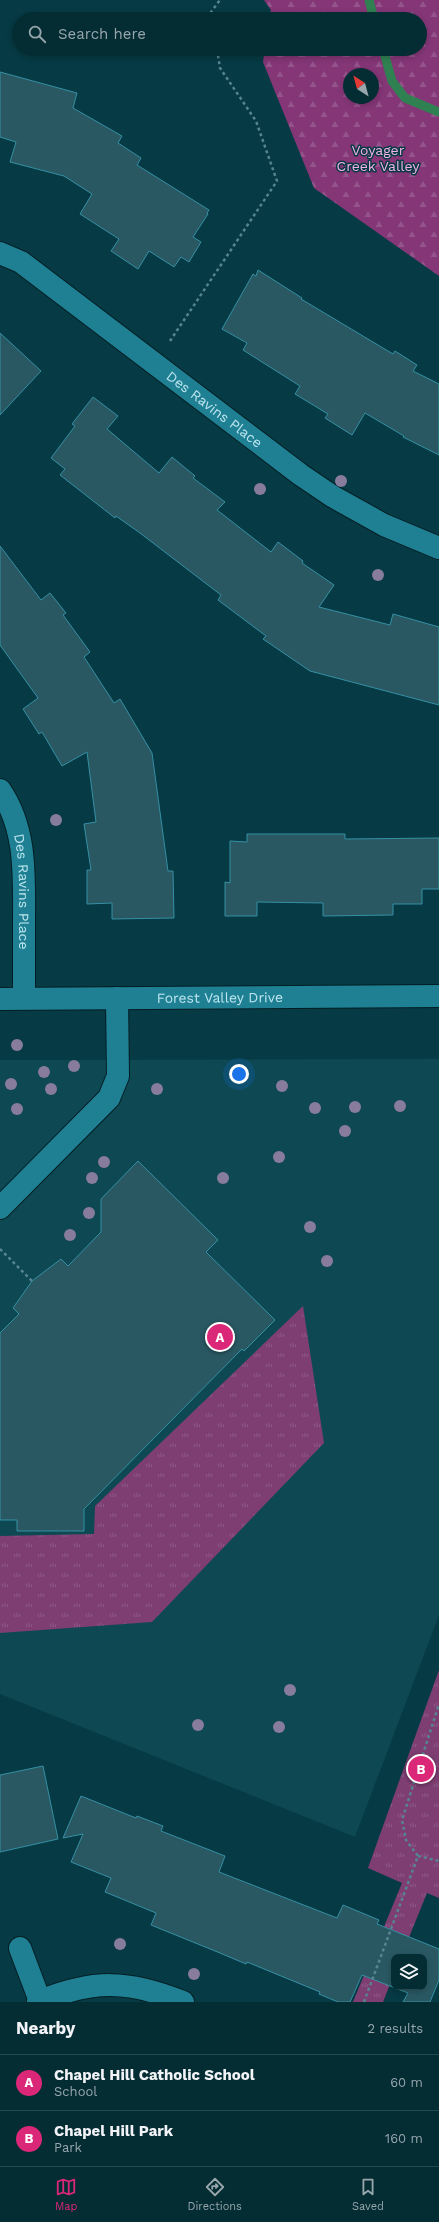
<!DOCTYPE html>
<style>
:root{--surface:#042c33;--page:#12383f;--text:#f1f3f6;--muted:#97a7ac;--line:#25484e;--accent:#db2777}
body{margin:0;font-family:"Work Sans",sans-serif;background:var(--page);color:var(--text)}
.controls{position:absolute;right:12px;bottom:12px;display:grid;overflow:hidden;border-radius:8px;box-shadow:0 2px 6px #0003}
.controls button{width:36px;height:36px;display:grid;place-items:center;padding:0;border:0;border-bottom:1px solid var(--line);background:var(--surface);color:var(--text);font:20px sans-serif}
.compass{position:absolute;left:343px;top:68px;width:36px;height:36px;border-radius:50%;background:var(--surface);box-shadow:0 2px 6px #0003;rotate:324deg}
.you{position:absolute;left:239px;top:1074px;width:14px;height:14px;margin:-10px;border:3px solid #fff;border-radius:50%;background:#1a73e8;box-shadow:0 0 0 6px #1a73e833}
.badge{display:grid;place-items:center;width:26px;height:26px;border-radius:50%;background:var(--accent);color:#fff;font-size:13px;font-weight:700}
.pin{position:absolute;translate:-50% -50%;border:2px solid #fff;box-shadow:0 1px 4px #0006}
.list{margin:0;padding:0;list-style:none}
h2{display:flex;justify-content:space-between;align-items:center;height:52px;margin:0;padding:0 16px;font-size:17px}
h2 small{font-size:13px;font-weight:400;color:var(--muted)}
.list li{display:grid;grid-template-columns:26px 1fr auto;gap:12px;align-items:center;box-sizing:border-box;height:56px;padding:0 16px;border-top:1px solid var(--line)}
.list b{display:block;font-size:15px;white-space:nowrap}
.list p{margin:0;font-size:13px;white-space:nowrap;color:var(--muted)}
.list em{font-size:13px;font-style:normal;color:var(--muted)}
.icon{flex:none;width:22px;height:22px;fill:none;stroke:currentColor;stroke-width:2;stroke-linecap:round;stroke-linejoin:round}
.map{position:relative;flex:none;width:439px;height:2002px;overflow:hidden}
.search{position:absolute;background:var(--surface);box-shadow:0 2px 6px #0003;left:12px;right:12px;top:12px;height:44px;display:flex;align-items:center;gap:10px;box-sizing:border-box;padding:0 14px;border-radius:22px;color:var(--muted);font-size:15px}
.sheet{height:164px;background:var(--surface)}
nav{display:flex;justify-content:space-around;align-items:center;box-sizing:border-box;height:56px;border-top:1px solid var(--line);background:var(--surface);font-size:11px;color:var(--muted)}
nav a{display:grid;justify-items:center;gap:2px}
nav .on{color:var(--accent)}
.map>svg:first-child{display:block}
.built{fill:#0d4853}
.grass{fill:url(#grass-tufts)}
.forest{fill:url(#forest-firs);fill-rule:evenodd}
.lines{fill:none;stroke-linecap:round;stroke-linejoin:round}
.stream{stroke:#308152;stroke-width:9}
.building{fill:#295863;stroke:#3590a4;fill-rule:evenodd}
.minor-casing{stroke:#031f25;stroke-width:24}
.path{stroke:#56858f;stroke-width:2.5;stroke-dasharray:3 3;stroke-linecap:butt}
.minor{stroke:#1f8093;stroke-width:22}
.tree{fill:#887c9c}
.labels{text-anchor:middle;stroke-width:3;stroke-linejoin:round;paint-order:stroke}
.park-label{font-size:14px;fill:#f3b2e4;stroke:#063a44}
.street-label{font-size:14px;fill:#bce5ef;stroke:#063a44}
</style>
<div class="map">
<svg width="439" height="2002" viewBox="0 0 439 2002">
<defs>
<pattern id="grass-tufts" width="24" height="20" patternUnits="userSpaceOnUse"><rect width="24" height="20" fill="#7e3e72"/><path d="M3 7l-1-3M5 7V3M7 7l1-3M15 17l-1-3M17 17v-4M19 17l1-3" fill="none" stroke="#8e5a86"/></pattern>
<pattern id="forest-firs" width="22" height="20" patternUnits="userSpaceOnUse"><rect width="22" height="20" fill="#853677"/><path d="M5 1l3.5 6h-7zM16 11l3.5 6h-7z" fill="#94538b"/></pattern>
</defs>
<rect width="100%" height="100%" fill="#063a44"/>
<path class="built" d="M439,1059V1615L355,1837L0,1694V1060Z"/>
<path class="grass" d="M303,1306L324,1443L152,1622L0,1633V1536L94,1534L95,1506Z
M439,1670V1898L427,1893L401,1957H394V1974L383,2002H353L402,1883L368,1868Z"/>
<path class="forest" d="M264,0H439V276L314,188L263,62L265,49H420V19H269L271,10ZM349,74H373V98H349Z"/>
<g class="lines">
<path class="stream" d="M369,0L374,19
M383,49L392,81L405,98L439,112"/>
</g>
<path class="building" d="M0,72L77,93L73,108L122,136L118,143L141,158L137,165L209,210L207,213L208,214L193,237L201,242L189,262L181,257L174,267L149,251L138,269L111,251L119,239L80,214L92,194L64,176L10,162L16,142L0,137Z
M258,270L302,298L301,299L393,354L395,351L417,365L413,371L439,384V455L403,437L404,436L365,413L352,435L325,418L328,414L295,394L300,386L243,350L247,343L222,329L253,274L256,276Z
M0,333L41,371L0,415Z
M93,397L118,416L107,429L159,473L172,457L195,476L193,478L225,502L217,510L271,552L278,542L303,561L302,563L334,585L319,607L390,625L393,614L439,627V705L310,671L263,639L266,636L218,600L221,595L140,533L116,516L115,518L60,475L65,469L51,458L75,426L72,424Z
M0,546L41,600L50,593L66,613L63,615L90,652L84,657L114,703L120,699L152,753L168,871H173L174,918L112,919V903L87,904V870H91L84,824L96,822L87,752L62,766L42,732L39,734L23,709L38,698L0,645Z
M247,834H345V839L439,838V889H422V904H393V915L323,916V903L257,902V916H225V882L230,883V841L247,842Z
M138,1161L218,1240L206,1252L275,1320L244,1351L242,1349L84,1509V1531H17V1520H0V1333L19,1314L13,1308L32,1281L61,1259L68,1266L101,1232V1199Z
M43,1766L58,1839L0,1852V1775Z
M81,1796L136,1818L137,1816L163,1826L161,1831L225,1856L219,1872L337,1918L343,1905L379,1920L377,1924L439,1949V1980L430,2002H403L408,1993L362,1975L350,2002H338L319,1994L320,1992L247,1962L246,1964L220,1953L151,1925L156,1913L105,1892L111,1878L71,1862L83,1834L63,1838ZM394,1957H424V1987H394Z"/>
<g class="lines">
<defs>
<g id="minor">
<path id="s1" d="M0,253L21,262L301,475L332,496L384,525L439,548"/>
<path id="s2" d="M0,790C27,829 24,877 24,921C24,947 24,973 24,998"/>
<path id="s3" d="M0,999L439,996"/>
<path d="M0,1208L109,1098L118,1076L117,998"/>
<path d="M20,1948L40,2001"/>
<path d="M38,2002C93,1979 129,1980 183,2002"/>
</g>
</defs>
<use href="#minor" class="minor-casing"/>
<path class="path" d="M212,19L211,12L220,0
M170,341L277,181L256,121L220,68L217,49
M0,1249L32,1281
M418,1856L439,1861
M364,2002L418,1856L406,1840L402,1820L439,1704"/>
<use href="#minor" class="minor"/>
</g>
<g class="tree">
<circle cx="341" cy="481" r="6"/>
<circle cx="260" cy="489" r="6"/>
<circle cx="378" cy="575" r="6"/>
<circle cx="56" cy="820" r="6"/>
<circle cx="17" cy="1045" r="6"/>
<circle cx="74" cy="1066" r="6"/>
<circle cx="44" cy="1072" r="6"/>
<circle cx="11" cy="1084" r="6"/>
<circle cx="282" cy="1086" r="6"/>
<circle cx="51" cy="1089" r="6"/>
<circle cx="157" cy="1089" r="6"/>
<circle cx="400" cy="1106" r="6"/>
<circle cx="355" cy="1107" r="6"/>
<circle cx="315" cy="1108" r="6"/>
<circle cx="17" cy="1109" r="6"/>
<circle cx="345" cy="1131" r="6"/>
<circle cx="279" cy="1157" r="6"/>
<circle cx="104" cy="1162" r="6"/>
<circle cx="92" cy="1178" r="6"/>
<circle cx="223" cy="1178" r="6"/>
<circle cx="89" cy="1213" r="6"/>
<circle cx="310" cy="1227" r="6"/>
<circle cx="70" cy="1235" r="6"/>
<circle cx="327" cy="1261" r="6"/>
<circle cx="290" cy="1690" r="6"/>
<circle cx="198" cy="1725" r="6"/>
<circle cx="279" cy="1727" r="6"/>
<circle cx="120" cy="1944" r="6"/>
<circle cx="194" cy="1974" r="6"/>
</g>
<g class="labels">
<g class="park-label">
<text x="378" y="155">Voyager<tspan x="378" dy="16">Creek Valley</tspan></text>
</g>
<g class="street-label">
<text dy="5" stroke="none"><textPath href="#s1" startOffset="266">Des Ravins Place</textPath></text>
<text dy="5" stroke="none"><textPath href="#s2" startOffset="106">Des Ravins Place</textPath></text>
<text dy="5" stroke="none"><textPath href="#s3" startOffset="220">Forest Valley Drive</textPath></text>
</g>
</g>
</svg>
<div class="controls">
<button><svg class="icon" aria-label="layers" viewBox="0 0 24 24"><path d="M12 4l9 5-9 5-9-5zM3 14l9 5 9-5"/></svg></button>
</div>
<svg class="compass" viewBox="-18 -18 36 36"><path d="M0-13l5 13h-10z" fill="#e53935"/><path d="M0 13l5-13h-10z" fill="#97a7ac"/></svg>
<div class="you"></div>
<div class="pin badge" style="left:220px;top:1337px">A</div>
<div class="pin badge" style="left:421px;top:1769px">B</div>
<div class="search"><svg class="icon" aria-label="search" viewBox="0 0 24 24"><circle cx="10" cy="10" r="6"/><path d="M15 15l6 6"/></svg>Search here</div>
</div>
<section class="sheet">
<h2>Nearby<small>2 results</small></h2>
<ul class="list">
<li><span class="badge">A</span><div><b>Chapel Hill Catholic School</b><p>School</p></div><em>60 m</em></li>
<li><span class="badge">B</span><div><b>Chapel Hill Park</b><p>Park</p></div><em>160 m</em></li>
</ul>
</section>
<nav>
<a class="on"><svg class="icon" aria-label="map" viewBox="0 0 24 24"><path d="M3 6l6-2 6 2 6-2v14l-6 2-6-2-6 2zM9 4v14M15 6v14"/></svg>Map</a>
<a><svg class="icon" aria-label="directions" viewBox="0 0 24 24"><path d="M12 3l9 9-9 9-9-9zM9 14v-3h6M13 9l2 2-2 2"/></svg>Directions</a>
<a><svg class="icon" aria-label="saved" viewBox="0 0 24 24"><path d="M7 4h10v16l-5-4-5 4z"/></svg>Saved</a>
</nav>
